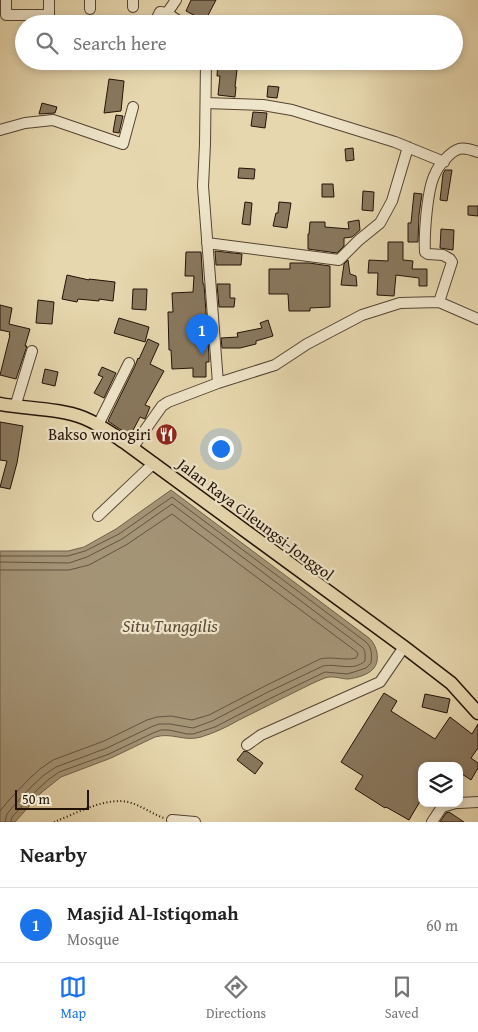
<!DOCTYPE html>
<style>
:root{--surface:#fff;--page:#f6f6f6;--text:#222;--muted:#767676;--line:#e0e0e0;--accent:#1a73e8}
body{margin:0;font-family:"Gentium Book Plus",serif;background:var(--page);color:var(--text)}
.controls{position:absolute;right:15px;bottom:15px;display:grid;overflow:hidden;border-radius:10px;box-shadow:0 2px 8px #0003}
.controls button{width:45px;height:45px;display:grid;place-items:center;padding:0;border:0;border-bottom:1px solid var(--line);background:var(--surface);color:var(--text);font:25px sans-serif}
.scale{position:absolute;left:15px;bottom:12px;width:74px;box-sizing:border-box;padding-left:5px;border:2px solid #231208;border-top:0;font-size:14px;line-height:18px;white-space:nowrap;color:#231208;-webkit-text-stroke:4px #efe5ca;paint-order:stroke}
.you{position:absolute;left:220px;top:448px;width:18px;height:18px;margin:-12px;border:4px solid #fff;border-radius:50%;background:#1a73e8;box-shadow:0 0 0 8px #1a73e833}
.badge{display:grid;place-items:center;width:32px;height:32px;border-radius:50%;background:var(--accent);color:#fff;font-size:16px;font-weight:700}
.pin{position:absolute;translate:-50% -41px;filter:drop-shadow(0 1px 2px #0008)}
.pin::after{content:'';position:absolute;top:26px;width:18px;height:15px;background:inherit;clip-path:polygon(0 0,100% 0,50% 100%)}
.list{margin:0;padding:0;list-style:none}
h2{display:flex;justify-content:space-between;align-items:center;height:65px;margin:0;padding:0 20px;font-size:21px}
h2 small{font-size:16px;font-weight:400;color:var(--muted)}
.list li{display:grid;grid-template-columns:32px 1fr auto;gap:15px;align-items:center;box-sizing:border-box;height:75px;padding:0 20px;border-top:1px solid var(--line)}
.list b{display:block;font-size:19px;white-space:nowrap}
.list p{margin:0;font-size:16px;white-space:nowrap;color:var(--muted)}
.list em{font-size:16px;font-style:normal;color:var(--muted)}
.icon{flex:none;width:28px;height:28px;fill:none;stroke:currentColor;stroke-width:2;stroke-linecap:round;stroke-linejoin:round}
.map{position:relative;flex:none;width:478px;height:822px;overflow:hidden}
.search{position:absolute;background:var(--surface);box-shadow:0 2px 8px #0003;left:15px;right:15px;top:15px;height:55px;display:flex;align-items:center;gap:12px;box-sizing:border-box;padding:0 18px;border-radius:28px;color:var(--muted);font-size:19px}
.sheet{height:140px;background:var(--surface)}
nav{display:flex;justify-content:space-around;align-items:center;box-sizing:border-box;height:70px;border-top:1px solid var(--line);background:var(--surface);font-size:14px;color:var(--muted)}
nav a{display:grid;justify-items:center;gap:2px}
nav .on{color:var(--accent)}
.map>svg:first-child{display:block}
.water{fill:#a49476;stroke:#70604a}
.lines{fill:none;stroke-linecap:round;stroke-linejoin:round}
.shore{stroke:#64533f;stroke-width:1}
.building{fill:#89785e;stroke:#231208}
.minor-casing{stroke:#544332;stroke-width:12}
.major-casing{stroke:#231208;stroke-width:15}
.path{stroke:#231208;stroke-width:2;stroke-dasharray:1 2.5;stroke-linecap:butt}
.minor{stroke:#efe5ca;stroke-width:10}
.major{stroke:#e7d7ae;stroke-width:12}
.labels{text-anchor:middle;stroke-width:4.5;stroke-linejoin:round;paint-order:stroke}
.poi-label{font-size:16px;fill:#231208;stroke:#efe5ca;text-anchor:end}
.street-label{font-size:16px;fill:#231208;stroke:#efe5ca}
.water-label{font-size:18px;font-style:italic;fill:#5d4c39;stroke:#efe5ca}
</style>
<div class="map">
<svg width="478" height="822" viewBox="0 0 478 822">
<rect width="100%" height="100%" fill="#e7d7ae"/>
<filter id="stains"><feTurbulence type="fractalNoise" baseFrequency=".004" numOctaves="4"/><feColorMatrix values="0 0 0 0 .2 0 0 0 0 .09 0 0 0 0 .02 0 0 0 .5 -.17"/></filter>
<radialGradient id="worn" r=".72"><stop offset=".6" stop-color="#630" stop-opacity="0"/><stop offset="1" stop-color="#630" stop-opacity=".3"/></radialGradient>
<path class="water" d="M171,490L369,638C377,645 381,661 373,669C368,675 356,678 348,679C341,679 333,675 325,678C317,681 309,685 301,689C280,699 260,710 239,720C227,727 214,733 201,737C184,742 172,732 155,737L111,758L61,777L42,792L15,822H0V551H68L84,547L116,529Z"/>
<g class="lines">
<path class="shore" d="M0,556H68L85,551L119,534L172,497L366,642C372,648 372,654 371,663L366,668L354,672L347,674L325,672L271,698L215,727L193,734H187L169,730H161L153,733L109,754L59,772L48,780L38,789L12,817L11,822
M0,562L69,563L87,557L122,539L172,504L362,647C366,651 365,655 365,661C353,672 337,663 323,666L268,692L212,721L193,728L170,724H159L151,727L107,748L56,767L44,775L34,784L15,804L7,814L5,822
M0,570H69L89,565L126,545L172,514L357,652L358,654L356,658C344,661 332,656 320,659L265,686L209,715L192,720L171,716L157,717L147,720L104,741L53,760L40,769L29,779L9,800L0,811"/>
</g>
<path class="building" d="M191,0H216L205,21L186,11Z
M218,61H238L235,87H236L235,97L218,95L220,76H217Z
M109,79L124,81L121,111L104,113Z
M268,86L279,87L277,98L267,97Z
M42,103L57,107L55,113L39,114Z
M253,112L267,113L265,128L251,126Z
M116,115L123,116L119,133L113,132Z
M353,148L354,160L346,161L345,149Z
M239,168L255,169L254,179L238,178Z
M445,170H452L447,201L440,200L443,174Z
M322,184H333L334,197H322Z
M363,191L374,192L373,211L362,210Z
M414,193L422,194L419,215L418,242H408V223H411Z
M245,202L252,203L250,225L242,224Z
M279,202L291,203L287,228L273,226L276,213H278Z
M468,206H478V216L468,215Z
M359,220L360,230L352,237L344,238V246L337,253L308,249V234H309L310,222H325V227L349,229L348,222Z
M441,229L454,230L453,250L440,248Z
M388,242H403V260L413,261L412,269H427V286H419V278L396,275L394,296L377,295L378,273H368L369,260L388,261Z
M215,251L242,254L241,265H216Z
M186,252H201L203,284H204L209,356V362H206V377H193V368L172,369L171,350H169L168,312H173L172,293L193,292L194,276H185Z
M348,260L350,274L356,276L357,286L341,285L344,264Z
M290,263H309L330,266V307L310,308V311H289L288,294H269V269H290Z
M67,275L89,280V279L115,282L113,301L99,299V301L78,299L77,302L62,299Z
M217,284H230V298H235L234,307H219Z
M133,289H147L146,310L132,309Z
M38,300L54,302L52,324L36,323Z
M0,305L12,308L9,324L30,329L25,346H27L16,379L0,375L10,335H9L10,332L0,330Z
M119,318L149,327L145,342L114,333Z
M268,320L273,336L256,341V344L240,348H222L221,338L238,337L237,333L262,328L260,323Z
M148,339L159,344L150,364L164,371L145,405L150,407L145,419L140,417L130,436L108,421L135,366L138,358L139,359Z
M102,367L116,373L104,398L94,393L103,377L98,375Z
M45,369L58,372L55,386L42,383Z
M0,422L23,426L17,463L10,489L0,487L7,461L0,460Z
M384,693L397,701L391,711L435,739L450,717L472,734L478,724V748L471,758L478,763V768L471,780L459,772V766H449L443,762L441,766H422V798L409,820L386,807L385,808L355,789L363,776L341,762Z
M425,694L450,699L447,713L422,707Z
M244,751L248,752L263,763L255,774L237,760Z
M449,812L464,822H440L446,813Z"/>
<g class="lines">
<defs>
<path id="minor" d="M6,0V15H49V0
M90,0V9
M133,0V7
M167,13L176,0
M154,24L160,12L167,13L183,24
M206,61L205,144L203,186L218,383
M206,103L263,105L292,110L395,142L444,162
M0,130L25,123L53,120L123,144L133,107
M207,243L339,260L359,240L380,223L392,201L408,147
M439,302L452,262L450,259L443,255L428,254L425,252C424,235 427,189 435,174C438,166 451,151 459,149C465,147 472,150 478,152
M15,407L32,351
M98,425L129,363
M133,447L162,406L168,402L218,383L275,365L307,344L362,315L400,303L439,302L478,319
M98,516L154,463
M247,745L261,735L380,682L404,647
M459,803L478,802
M172,820L195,822
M432,822L442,807L456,803"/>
<path id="major" d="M0,404C27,409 58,408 84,418C99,424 111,433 124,442L404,647L451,683L478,713"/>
</defs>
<use href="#minor" class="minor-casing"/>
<use href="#major" class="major-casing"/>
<path class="path" d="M54,822C75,814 105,797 128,802C141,805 152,814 164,818"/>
<use href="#minor" class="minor"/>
<use href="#major" class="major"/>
</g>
<defs>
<symbol id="restaurant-disc" viewBox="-11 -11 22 22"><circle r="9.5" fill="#8f2418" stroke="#efe5ca"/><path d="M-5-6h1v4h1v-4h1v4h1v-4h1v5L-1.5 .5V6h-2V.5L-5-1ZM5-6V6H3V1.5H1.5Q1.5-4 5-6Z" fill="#fff"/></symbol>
</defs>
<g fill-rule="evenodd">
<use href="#restaurant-disc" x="154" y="422" width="25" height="25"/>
</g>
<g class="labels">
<g class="poi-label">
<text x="151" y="440">Bakso wonogiri</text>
</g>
<g class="street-label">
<text transform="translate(256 519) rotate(37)" y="6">Jalan Raya Cileungsi-Jonggol</text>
</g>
<g class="water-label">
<text x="170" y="632">Situ Tunggilis</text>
</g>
</g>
<rect width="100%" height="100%" filter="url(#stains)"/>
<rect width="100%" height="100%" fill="url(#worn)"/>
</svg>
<div class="controls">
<button><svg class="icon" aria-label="layers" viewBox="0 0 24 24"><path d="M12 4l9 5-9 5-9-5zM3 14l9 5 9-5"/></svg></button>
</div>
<div class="scale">50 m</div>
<div class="you"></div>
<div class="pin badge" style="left:202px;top:355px">1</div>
<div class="search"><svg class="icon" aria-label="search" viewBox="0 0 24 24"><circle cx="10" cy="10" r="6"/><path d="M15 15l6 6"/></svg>Search here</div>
</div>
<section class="sheet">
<h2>Nearby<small></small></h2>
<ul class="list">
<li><span class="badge">1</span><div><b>Masjid Al-Istiqomah</b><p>Mosque</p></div><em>60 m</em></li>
</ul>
</section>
<nav>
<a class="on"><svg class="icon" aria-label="map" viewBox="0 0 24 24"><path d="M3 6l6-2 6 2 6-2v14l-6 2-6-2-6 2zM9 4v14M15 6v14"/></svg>Map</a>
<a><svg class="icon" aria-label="directions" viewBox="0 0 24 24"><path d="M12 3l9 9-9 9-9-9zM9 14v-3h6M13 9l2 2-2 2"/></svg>Directions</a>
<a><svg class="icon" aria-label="saved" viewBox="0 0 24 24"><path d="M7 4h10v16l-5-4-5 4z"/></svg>Saved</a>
</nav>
